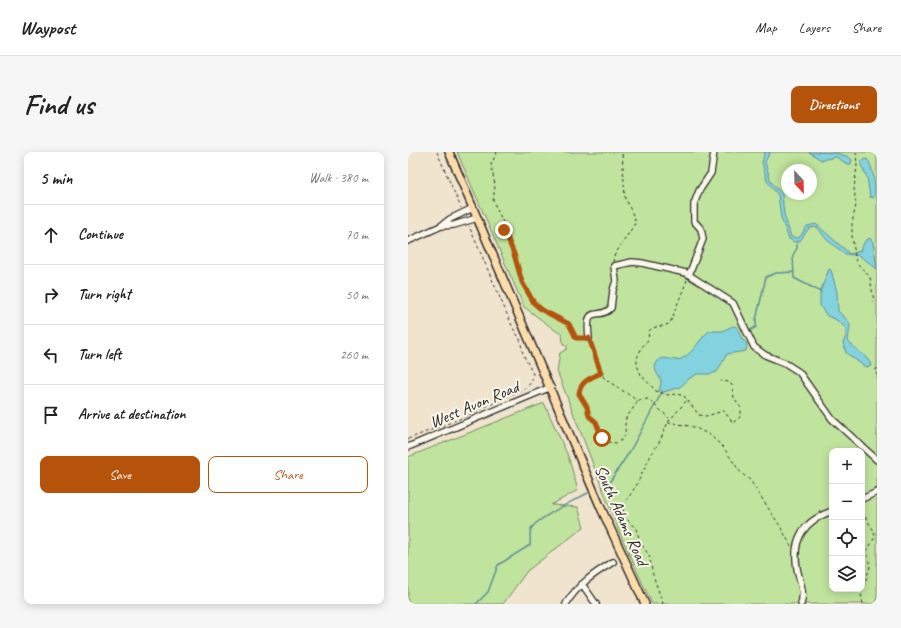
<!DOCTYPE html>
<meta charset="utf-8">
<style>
:root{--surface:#fff;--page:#f6f6f6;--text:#222;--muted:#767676;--line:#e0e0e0;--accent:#b45309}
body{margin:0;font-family:Caveat,sans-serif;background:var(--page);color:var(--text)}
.controls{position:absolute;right:12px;bottom:12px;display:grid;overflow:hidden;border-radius:8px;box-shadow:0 2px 10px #0003}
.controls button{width:36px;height:36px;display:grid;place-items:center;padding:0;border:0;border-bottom:1px solid var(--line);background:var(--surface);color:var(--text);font:20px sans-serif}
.compass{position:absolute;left:373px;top:12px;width:36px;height:36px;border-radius:50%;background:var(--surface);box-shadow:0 2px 10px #0003;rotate:158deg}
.stop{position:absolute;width:12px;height:12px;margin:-9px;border:3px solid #b45309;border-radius:50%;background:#fff}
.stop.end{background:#b45309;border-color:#fff;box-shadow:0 1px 4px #0008}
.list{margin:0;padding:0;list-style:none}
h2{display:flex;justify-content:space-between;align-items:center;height:52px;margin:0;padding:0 16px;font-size:17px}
h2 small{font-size:13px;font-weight:400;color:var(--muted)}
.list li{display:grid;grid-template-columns:26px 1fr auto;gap:12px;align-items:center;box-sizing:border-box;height:60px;padding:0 16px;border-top:1px solid var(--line)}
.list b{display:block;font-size:15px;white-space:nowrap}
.list em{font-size:13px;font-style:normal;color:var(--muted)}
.actions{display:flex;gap:8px;padding:12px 16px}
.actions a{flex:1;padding:9px 0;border:1px solid var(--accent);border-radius:8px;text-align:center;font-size:14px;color:var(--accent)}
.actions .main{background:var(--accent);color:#fff}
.icon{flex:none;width:22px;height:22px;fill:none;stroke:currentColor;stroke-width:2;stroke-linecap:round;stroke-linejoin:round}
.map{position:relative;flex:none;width:469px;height:452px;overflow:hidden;border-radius:8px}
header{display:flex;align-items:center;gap:24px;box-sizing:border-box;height:56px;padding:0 20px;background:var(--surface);border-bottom:1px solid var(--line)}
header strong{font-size:19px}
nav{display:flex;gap:22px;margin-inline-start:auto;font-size:14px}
.intro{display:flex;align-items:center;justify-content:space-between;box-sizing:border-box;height:96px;padding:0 24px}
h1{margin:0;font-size:28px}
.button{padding:10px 18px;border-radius:8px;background:var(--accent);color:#fff;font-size:14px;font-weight:700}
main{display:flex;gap:24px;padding:0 24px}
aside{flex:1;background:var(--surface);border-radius:8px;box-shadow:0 2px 10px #0003}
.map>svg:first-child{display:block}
.green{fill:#c0e49d;stroke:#768864;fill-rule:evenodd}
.water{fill:#82d2df;stroke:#5f8f97}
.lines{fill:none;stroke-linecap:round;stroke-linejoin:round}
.stream{stroke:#5f8f97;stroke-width:1.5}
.minor-casing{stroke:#2b2b2b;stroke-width:8}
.major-casing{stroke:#2b2b2b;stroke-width:10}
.path{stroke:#2b2b2b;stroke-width:1;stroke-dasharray:3 3;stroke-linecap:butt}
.minor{stroke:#fbf7ec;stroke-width:5.5}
.major{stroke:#fddcac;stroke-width:7}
.route{stroke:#b45309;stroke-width:5}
.labels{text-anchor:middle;stroke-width:4;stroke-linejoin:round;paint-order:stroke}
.street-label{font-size:17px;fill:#2b2b2b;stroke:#fbf7ec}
</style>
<header>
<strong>Waypost</strong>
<nav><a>Map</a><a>Layers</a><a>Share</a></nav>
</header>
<div class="intro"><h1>Find us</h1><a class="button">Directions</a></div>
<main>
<aside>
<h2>5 min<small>Walk · 380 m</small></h2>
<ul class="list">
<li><svg class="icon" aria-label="ahead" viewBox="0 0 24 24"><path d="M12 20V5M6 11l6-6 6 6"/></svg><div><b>Continue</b></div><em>70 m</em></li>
<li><svg class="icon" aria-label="right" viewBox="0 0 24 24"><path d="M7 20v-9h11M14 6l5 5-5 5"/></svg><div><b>Turn right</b></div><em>50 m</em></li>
<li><svg class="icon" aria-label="left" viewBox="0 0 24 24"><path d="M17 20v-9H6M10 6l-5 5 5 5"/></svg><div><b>Turn left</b></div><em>260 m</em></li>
<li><svg class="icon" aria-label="arrive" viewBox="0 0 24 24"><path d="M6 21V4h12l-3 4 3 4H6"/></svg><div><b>Arrive at destination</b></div></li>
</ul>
<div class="actions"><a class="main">Save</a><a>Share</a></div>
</aside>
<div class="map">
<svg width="469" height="452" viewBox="0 0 469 452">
<rect width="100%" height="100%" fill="#f0e4cf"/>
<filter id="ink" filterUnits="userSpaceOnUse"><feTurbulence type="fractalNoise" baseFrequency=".025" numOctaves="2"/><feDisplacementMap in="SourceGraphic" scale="8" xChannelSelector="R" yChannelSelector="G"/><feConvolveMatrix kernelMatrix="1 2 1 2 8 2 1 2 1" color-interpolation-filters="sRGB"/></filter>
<g filter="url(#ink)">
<path class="green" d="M49,0H469V452H244L212,382L149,219L152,201L159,197V193L155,192L154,181H151L116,155ZM379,18H403V42H379ZM424,299H454V437H424Z
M136,251L160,304L170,338L143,353L170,355L176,375L119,419L95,452H0V305Z"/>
<path class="water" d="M357,0H362L357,10L363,30L374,42L376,62L383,85L391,86L399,74L408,72L442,102L452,99L457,89L462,86L465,90L469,117L452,104L437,102L419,88L409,75L401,76L392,89L386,90L381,87L373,66L370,43L359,29L354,10Z
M401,0C414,0 438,0 444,8L443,12H439L428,5L413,8Z
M459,7C465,13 469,39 466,46L462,45L459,25L453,13V9Z
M421,117L423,118L429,140L430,159L441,170L442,174L440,189C447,198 461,204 463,214L457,215L438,201L435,191L438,184V176L427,167L419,164L412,154V140Z
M325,174L329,175L334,187L339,192L338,199L319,202L309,220L303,222H289L282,226L272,235L256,240L251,238C252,236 253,232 253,229C251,223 245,219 248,212C254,200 264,211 273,207C287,200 290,188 301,179H314Z"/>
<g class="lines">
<path class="stream" d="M389,90V96L385,103L386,126L413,140
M341,179L348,175V168L358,125L368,121L386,120
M197,333L201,331L222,299L254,240
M68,452L80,440L90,413L122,393C123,388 121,383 123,377C127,367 169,347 180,341"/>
<defs>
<path id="minor" d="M34,74L46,73L69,66
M0,89L33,74L42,67L65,56
M281,123L295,87L293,77L286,69V52L291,39L303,21L306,0
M181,186C177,149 190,170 203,156L205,138L208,129L206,114L224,110L234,111L278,121L325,151L346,195L357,203L377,211L391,220L424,267L469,308
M0,295L143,235
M454,347L469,340
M174,432L188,452
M158,452C169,433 187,421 205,410
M393,452C397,439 391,428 389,416C384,386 396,369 424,359"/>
<path id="major" d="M41,0L193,356L237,452"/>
</defs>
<use href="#minor" class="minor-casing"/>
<use href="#major" class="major-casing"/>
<path class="path" d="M29,0L53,56
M89,0L83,13L87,33L85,49L94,68L114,130L131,156L159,170L168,186H177
M448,0L449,14L446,36L448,53L444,71V84L448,110L462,125L466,150
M205,110L206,104L228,70L217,45L214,0
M279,128L262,171C255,176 246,173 241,179L240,188L234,195L229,206V213L233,223L248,239L260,243L269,242L276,244L291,263L298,264L316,259L325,271L333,264V256L326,246L324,233L321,230L313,229
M183,190L193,221L197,227L230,249
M469,216L467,219L469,223
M193,221C183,226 172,229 171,242L179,255L181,264L188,270L194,286L200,290L208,291C222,286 215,277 218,266C219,265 230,249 231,248L240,247L261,266
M260,270L286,275L302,283L315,295L333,321L342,328L372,374L383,394
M0,287L54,266L119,235L124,229L125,222L115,202L112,187L105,176L61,74
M454,360L466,379L467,385L459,399L462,415L453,442L455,452
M255,452L245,423L241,403L233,392L228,377L216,364L215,359L218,349L228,334L244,301L252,289L260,270L279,248"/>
<use href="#minor" class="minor"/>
<use href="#major" class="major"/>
</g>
</g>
<g class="lines" filter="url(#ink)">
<path class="route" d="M96,78L106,102L114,130L126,151L134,158L161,172L168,186H181L193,221C183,226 172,229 171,242L179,255L181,264L188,270L194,286"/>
</g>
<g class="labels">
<g class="street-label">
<text transform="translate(66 252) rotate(-23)" y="6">West Avon Road</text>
<text transform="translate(214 363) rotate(66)" y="6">South Adams Road</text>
</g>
</g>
</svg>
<div class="controls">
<button>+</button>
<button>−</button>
<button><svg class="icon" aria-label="locate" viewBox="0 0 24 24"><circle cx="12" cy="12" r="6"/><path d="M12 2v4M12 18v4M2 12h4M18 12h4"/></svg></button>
<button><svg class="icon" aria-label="layers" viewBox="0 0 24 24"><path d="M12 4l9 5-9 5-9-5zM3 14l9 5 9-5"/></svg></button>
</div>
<svg class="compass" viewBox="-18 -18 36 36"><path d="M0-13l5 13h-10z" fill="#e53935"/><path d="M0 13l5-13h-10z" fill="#767676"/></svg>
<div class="stop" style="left:194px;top:286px"></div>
<div class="stop end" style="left:96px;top:78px"></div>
</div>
</main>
